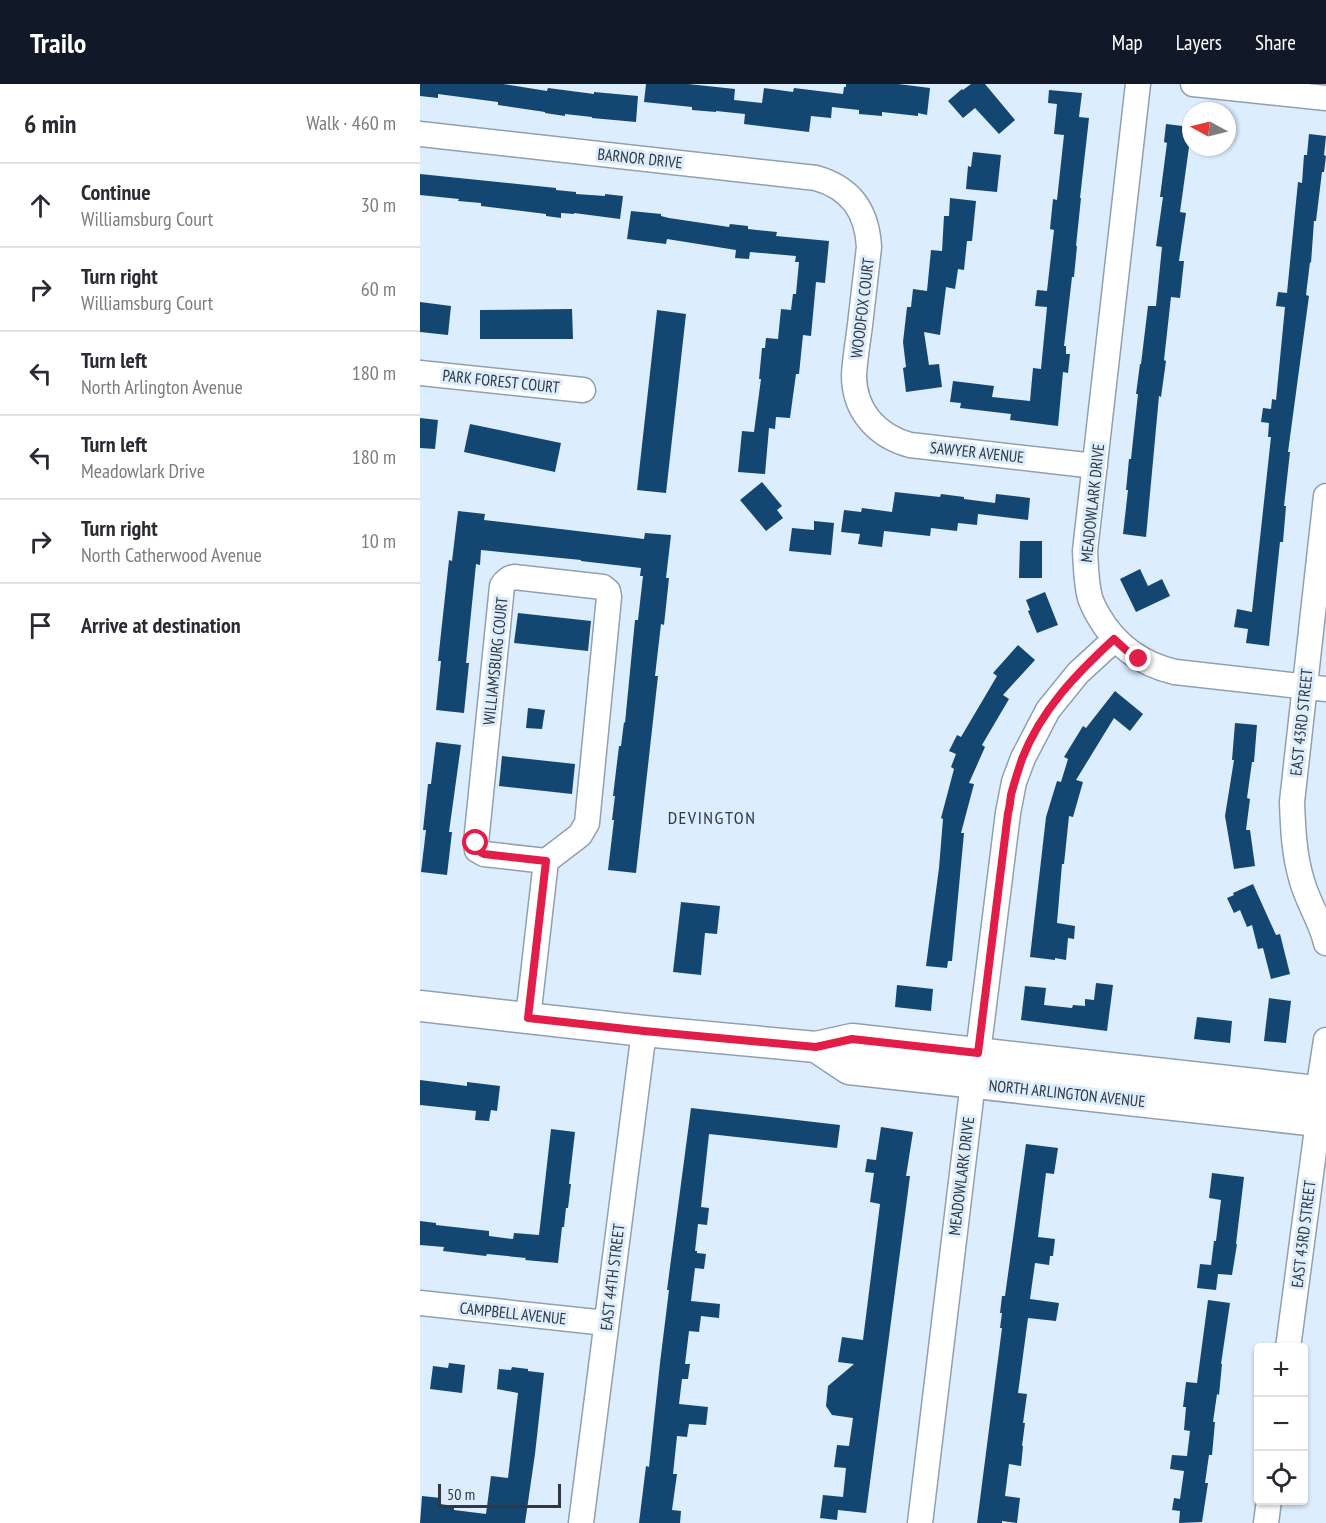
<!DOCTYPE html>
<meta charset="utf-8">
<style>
:root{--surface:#fff;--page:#f2f2f3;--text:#2b2b33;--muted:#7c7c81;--line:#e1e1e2;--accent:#111827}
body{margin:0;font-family:"PT Sans Narrow",sans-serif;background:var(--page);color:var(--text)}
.controls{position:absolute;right:18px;bottom:18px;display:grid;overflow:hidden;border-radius:6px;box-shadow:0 2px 4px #0004}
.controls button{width:54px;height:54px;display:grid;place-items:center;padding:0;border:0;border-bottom:2px solid var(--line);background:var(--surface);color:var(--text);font:30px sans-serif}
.compass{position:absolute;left:762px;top:18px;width:54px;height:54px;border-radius:50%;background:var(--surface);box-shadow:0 2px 4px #0004;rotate:277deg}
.scale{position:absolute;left:18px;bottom:15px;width:123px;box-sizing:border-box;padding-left:6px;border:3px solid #30373e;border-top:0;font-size:16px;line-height:21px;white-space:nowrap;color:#30373e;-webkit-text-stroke:4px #dcedfe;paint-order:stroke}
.stop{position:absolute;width:18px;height:18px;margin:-14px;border:4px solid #e11d48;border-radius:50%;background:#fff}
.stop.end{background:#e11d48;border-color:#fff;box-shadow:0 2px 6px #0008}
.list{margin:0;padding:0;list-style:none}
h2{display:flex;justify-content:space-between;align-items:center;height:78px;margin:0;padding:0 24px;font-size:26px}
h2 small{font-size:20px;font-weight:400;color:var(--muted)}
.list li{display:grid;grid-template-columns:39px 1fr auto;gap:18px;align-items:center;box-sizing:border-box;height:84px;padding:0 24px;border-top:2px solid var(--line)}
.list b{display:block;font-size:22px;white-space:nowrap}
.list p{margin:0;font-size:20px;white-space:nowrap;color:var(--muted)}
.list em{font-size:20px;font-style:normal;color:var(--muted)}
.icon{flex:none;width:33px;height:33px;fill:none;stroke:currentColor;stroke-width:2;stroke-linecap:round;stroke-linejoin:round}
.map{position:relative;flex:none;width:906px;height:1439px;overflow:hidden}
header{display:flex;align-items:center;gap:36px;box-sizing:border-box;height:84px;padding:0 30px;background:var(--accent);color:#fff}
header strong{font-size:28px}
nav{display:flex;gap:33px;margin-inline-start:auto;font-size:21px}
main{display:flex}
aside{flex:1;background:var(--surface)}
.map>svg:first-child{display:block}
.building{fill:#144672}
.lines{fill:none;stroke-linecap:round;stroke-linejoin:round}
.minor-casing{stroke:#91a0b1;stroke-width:27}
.major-casing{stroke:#91a0b1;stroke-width:33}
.minor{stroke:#fff;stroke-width:24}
.major{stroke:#fff;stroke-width:30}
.route{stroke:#e11d48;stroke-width:8}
.labels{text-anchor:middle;stroke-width:6;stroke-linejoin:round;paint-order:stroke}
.street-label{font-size:16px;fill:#30373e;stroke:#dcedfe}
.neighbourhood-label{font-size:18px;letter-spacing:1.5px;fill:#30373e;stroke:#dcedfe}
</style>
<header>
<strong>Trailo</strong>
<nav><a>Map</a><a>Layers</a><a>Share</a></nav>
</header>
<main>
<aside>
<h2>6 min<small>Walk · 460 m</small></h2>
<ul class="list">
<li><svg class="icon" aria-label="ahead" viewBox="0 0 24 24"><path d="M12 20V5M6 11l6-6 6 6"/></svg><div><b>Continue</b><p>Williamsburg Court</p></div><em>30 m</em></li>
<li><svg class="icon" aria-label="right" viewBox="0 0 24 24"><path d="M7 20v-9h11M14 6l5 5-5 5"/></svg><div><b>Turn right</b><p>Williamsburg Court</p></div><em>60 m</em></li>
<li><svg class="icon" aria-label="left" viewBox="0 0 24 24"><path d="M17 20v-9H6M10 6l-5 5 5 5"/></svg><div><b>Turn left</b><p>North Arlington Avenue</p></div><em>180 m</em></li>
<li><svg class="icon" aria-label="left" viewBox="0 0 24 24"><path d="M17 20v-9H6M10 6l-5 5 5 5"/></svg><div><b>Turn left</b><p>Meadowlark Drive</p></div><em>180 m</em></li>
<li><svg class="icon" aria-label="right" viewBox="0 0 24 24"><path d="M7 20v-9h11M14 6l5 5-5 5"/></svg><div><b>Turn right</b><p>North Catherwood Avenue</p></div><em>10 m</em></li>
<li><svg class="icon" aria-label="arrive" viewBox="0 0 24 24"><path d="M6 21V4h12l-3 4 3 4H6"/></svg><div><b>Arrive at destination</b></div></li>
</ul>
</aside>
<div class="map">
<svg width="906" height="1439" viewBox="0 0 906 1439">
<rect width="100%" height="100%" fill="#dcedfe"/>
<path class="building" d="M0,0H83L127,7L128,4L174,10V8L218,12L216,38L172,34V33L145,30V32L125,29V28L78,21V18L18,10V14L0,12Z
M226,0H268L315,5L314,16L342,19L344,4L373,8L374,4L423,10L424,3H426V0H478L510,4L507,31L498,29V32L462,28V32L439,30V26L412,23L411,34L391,32L389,48L324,40L325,30L296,27V28L272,26V23L224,18Z
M551,0H565L595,36L579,50L555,24L543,34L528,17L542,5L543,6Z
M629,6L662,9L659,33L669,34L660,114H661L656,162H657L654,193H652L644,262H646V270H650L648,289L643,288L638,342L590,336L591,330L540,324L541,319L530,318L533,297L574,302L572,313L610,317L613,284L621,285L627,223L615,222L617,206L627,207L634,146L630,145L633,115L637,116L644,51L634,50L637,20L628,19Z
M746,40L771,43V63H769L760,128L766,129L759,177H764L760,214L751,213L744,276L746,277L741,313L739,312L726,453L703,450L708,406H706L709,375H711L718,310H716L720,280H721L728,222H736L742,163L736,162L743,113H740L747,59L744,58Z
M889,50L906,52L904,71L906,72L904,88H902L896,137H894L891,179L890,178L886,211L889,212L868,368H870L864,422H866L863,458H860L849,562L826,559L828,545L814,543L817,525L832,528L851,353H848L849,339L841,338L843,324L851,325L852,315L856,316L865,223L856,222L858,208L867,209L878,98L882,99L884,71H887Z
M553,68L581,71L577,108L546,105L548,82L551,83Z
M0,90L136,104V106L156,108V110L185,112V110L203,112L200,135L154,129V130L141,129V134L126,132V130L61,122V119L38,117L39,115L0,111Z
M530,114L556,117L552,157H547L544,186L538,185L535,205L526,203L520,251L504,248L509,281L519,280L522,303L486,308L483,284L486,283L483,258L487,223H491L493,205L507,207L511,166L522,167L524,132H529Z
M211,127L241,130V132L249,134L309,143L310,140L328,142V145L357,148L356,152L409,157L405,199L396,198L391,252L383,251L379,290H376L370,334L356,333L355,345L349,344L345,390L318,388L322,347L334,348L341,295H339L342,264H345L346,254L358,255L361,225L371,226L373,210H376L379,178H375L376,172L330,168L329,175L315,174L316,166L247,155L246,160L207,155Z
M0,218L31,222L28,251L0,248Z
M152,225L153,255H60V226Z
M237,226L266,230L246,409L217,406Z
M0,334L18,336L15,365L0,364Z
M50,340L141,359L135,388L44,368Z
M342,398L362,422L357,426L363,434L346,447L320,416Z
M475,408L520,413L521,410L544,413V415L575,419L576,410L610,414L608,436L558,430L557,441L538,439L537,447L511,444L510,452L464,447L462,463L438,460L440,450L421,448L424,426L441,428L442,424L472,428Z
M38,427L65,430L64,436L224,455L225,449L251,451L246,494H249L244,541L241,540L235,592H238L216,789L188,786L194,736H192L195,712H193L199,662H201L204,638L205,639L215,536H218L223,492H220L221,484L161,477V476L61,466L60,481L56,480L46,579H49L44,629L16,626L21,577H18L29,476L32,477Z
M394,437L414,439L411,471L369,467L372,444L394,446Z
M600,457H622V494H599Z
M720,485L728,502L742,495L750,512L716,528L700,495Z
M625,508L638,541L617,549L608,527L610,526L606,516Z
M98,529L171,537L168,567L94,559Z
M598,561L615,576L583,611L589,615L562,661L565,663L549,699L554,700L541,749H544L532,877H528L527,884L506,882L519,784L523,735L521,734L534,685L531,683L536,670L529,667L537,651L541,653L577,592L573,589Z
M695,607L723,630L710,647L694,634L656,696L663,698L653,733L649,732L644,780H642L637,839L655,842L654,855L648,854L646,876L635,874V876L610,873L626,733L637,697L641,698L648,675L644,673L663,642L666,644Z
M108,624L125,626L122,645L106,644Z
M815,639L837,641L834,678H832L827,714L830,715L826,746H830L835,782L814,785L805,732L814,676H812Z
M16,658L41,661L29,748H32L27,791L1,788L6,746H3L8,700H11Z
M82,672L155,680L152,710L79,702Z
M833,800L856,851L860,850L870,890L851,895L843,864L838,865L832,841L827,843L820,826L814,829L807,814L814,811L813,809Z
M261,818L300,822L297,850L285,849L281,891L253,888Z
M676,899L693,901L687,947L601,936L605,902L626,904L624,921L652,924L653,921L665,922V915L674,916Z
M477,901L513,905L511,927L475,923Z
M849,914L871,917L866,959L844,957Z
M777,933L812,937L810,959L774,955Z
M0,996L47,1002V998L80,1002L77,1027L71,1026L69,1037L55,1036L56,1027L0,1021Z
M271,1024L420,1041L417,1064L289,1050L281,1123L289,1124L287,1141L278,1140L275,1167H277V1169L286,1170L284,1185L275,1184L271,1217L300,1220L299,1234L281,1232L279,1248L269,1247L265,1280H270L268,1295H262L259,1320L288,1323L286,1341L269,1340L267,1353L257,1352L253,1390H257L252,1426L261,1427L260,1439H219L226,1382L229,1383L240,1279L249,1206H247Z
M461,1043L493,1048L486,1092H490L446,1429L418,1426L417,1436L400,1434L403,1411L423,1413L426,1384L414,1383L417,1361L429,1362L433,1334L412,1331L406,1322L408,1302L434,1280L418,1278L422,1253L443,1256L460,1120L450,1118L454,1089L445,1088L447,1075L456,1076Z
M131,1045L155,1048L149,1100H151L148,1124H146L144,1143H142L138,1179L105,1176L106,1174L67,1170L66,1172L23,1167L24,1163L0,1161V1137L16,1139V1141L69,1147V1152L93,1155L94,1149L119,1151Z
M606,1060L638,1064L634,1090L626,1089L618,1153L635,1155L633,1172H630L629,1181L615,1179L610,1215L639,1219L636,1237L608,1234L598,1309L607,1310L603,1339H605L602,1362H603L601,1382L589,1380L585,1412L600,1414L597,1439L582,1437V1439H557L582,1244H580L582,1229H580L582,1212H585Z
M792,1089L824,1093L816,1160H817L812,1191L798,1190L796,1206L777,1204L780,1180L791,1181L794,1157H796L801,1116L789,1114Z
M788,1216L810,1219L801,1280H802L799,1311L797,1310L793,1338H795L792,1371H789L785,1399H788L782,1438L759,1439L760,1427L752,1426L754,1414L760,1415L764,1387L750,1385L752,1371L767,1372L770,1347L764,1346L766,1323H763L766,1298L777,1299Z
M29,1279L45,1281L42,1309L10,1305L13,1282L28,1284Z
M92,1283L108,1285V1287L124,1289L115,1370L105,1439H0L2,1412L21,1414L20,1420L34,1422V1426L66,1430L71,1392L88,1394L98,1309L77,1305L79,1285L91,1286Z"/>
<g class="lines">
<defs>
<path id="minor" d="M718,0L665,467C666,483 666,499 670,514C672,520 675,526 678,531C695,561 721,580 755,588L906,605
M773,0L906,14
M0,50L396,94C431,104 447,127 449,163C446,189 443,215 440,241C438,257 435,274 434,291C434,327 457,352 490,361L675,382
M0,289L163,306
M906,412L872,718C873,745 874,771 882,797C888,819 901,837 906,859
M94,493L183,503L188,507L189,513L167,739L160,751L126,777L64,770L57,766L56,759L82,502C85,497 88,494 94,493Z
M108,934L126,777
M898,1007L906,956
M0,1219L186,1239
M868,1264L898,1037
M161,1439L224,947
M500,1439L553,998L558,969L588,729L594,698L603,674L628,626L658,589L695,555
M846,1439L849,1416"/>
<path id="major" d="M0,922L224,947L396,963L432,955L906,1008
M396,963L429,985L906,1038"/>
</defs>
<use href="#minor" class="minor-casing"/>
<use href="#major" class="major-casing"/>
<use href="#minor" class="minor"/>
<use href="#major" class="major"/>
</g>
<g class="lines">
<path class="route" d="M56,759L57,766L64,770L126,777L108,934L224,947L396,963L432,955L558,969L588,729C590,723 590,717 591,711C594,699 598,687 602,675C621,626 656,590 694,555L706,566L719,575"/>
</g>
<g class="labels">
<g class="street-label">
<text transform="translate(220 74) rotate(6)" y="6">BARNOR DRIVE</text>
<text transform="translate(442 224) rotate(-83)" y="6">WOODFOX COURT</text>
<text transform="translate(81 297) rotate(6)" y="6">PARK FOREST COURT</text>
<text transform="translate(557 368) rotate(6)" y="6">SAWYER AVENUE</text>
<text transform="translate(672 419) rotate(-84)" y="6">MEADOWLARK DRIVE</text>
<text transform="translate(75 577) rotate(-84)" y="6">WILLIAMSBURG COURT</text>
<text transform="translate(881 638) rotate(-84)" y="6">EAST 43RD STREET</text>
<text transform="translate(647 1009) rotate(6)" y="6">NORTH ARLINGTON AVENUE</text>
<text transform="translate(541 1092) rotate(-83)" y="6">MEADOWLARK DRIVE</text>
<text transform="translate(883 1150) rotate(-83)" y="6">EAST 43RD STREET</text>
<text transform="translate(192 1193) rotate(-83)" y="6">EAST 44TH STREET</text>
<text transform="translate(93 1229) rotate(6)" y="6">CAMPBELL AVENUE</text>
</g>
<g class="neighbourhood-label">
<text x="292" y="740">DEVINGTON</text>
</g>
</g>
</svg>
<div class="controls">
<button>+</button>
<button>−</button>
<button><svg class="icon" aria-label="locate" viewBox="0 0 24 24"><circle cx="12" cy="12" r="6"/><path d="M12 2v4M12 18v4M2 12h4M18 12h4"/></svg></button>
</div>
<svg class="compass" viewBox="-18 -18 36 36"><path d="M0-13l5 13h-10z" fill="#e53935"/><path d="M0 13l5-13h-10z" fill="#7c7c81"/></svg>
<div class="scale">50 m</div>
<div class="stop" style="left:56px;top:759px"></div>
<div class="stop end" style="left:719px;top:575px"></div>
</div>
</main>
